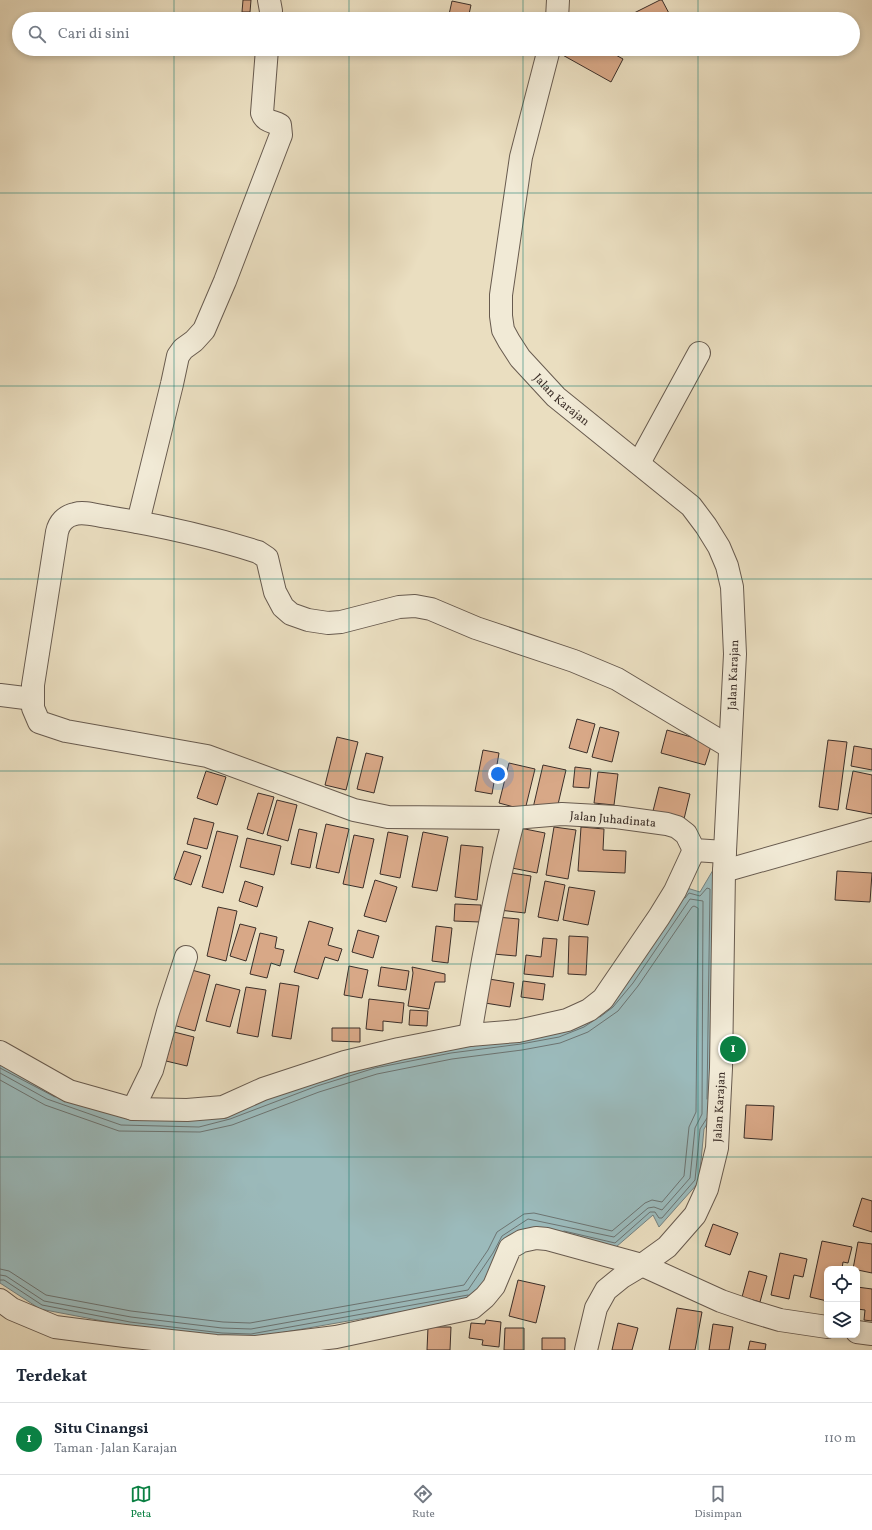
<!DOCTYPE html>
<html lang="id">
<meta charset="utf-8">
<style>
:root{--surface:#fff;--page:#f6f6f7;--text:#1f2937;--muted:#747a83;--line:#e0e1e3;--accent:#0b8043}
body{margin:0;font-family:Vollkorn,serif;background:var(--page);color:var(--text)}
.controls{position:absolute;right:12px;bottom:12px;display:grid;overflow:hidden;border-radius:8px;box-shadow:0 2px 6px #0003}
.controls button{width:36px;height:36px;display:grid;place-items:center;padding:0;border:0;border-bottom:1px solid var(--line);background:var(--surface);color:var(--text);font:20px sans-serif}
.you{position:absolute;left:498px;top:774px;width:14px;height:14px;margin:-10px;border:3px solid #fff;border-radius:50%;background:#1a73e8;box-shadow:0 0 0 6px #1a73e833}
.badge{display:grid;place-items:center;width:26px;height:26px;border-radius:50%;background:var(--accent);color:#fff;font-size:13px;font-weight:700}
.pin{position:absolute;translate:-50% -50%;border:2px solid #fff;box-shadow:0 1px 4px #0006}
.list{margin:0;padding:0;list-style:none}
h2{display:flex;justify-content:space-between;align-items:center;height:52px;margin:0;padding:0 16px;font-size:17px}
h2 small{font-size:13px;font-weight:400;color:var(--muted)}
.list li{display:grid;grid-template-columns:26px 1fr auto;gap:12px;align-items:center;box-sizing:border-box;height:72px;padding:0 16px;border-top:1px solid var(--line)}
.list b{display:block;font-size:15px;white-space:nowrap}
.list p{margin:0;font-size:13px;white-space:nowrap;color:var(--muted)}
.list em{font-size:13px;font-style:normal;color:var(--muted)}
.icon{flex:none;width:22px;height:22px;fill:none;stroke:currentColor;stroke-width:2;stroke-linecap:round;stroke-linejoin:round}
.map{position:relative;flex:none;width:872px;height:1350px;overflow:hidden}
.search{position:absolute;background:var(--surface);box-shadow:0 2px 6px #0003;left:12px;right:12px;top:12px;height:44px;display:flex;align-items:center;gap:10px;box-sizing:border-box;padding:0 14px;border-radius:22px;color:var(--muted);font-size:15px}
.sheet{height:124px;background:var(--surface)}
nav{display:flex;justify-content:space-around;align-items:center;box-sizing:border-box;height:56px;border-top:1px solid var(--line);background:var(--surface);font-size:11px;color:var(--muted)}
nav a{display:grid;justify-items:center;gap:2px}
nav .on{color:var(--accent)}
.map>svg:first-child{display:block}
.water{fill:#9bbabb;stroke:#758281}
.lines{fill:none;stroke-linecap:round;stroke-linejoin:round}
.shore{stroke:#6c7472;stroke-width:1}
.building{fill:#d8a887;stroke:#3c2f29}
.minor-casing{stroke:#685b4f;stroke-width:24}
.minor{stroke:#f1ead6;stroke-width:22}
.grid{fill:none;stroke:#0f766e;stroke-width:1;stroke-opacity:0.55}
.labels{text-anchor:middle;stroke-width:3;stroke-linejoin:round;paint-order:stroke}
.street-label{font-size:12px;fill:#3c2f29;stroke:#f1ead6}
</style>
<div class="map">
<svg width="872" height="1350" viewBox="0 0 872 1350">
<rect width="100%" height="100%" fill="#eadec0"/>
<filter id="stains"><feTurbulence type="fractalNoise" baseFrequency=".005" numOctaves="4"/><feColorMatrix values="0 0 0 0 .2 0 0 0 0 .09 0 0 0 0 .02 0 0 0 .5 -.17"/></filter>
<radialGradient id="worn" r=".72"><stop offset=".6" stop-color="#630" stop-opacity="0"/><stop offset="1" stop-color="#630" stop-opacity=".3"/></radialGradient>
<path class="water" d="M716,865L711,1118L704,1129L699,1182L659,1227L653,1215L616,1247L530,1228L509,1242L474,1299L251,1338L222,1337L129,1326L40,1309L0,1283V1063L123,1116L314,1078L580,1019L687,888L700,892Z"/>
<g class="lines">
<path class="shore" d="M685,898L689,893L700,896L707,888L710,889L707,1099
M0,1068L55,1097
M0,1073L47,1099L121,1125L199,1127L230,1119L317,1086L375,1068L451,1053L521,1044L559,1037L584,1027L593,1021
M0,1080L45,1105L119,1131L200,1132L232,1125L319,1092L377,1074L452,1059L522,1050L560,1043L588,1032L618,1011L638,986L692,907L694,906L698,908L696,1112L689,1127L684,1176L662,1202L652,1200L645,1203L612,1231L534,1213L524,1214L497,1232L488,1250L464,1285L250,1323L223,1322L131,1311L46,1295L9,1271L0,1269
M564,1231L615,1243L650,1212H655L659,1218H662L695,1180L700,1129L707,1118
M0,1275L6,1276L44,1301L131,1317L222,1328L251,1329L468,1290L493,1253L502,1236L528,1219L614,1237L648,1208L654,1207L662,1210L690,1178L695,1128L702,1114L703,901L690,899L633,983L613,1007L600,1017
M0,1280H4L42,1305L130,1322L222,1333L251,1334L468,1295"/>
</g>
<path class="building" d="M243,0H251L250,12H242Z
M660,0H662L672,19H637L634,13Z
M452,1L471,5L468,19H448Z
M561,49H605L623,59L611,82L559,53Z
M577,719L595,724L587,753L569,748Z
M600,727L619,732L612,762L592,757Z
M667,730L712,743L705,765L661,753Z
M337,737L358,742L346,790L325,785Z
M828,740L847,742L838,810L819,807Z
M854,746L872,749V770L851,766Z
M483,750L499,753L492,794L475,791Z
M366,753L383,757L374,793L357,789Z
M509,763L535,769L525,810L499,803Z
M543,765L566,770L556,813L533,808Z
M575,767L591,769L589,788L573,787Z
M206,771L226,777L217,805L197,798Z
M853,771L872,775V814L846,809Z
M598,772L618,774L614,805L594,803Z
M659,787L690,794L684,819L653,811Z
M258,793L274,797L263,834L247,829Z
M277,800L297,805L288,841L267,835Z
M194,818L214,823L207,849L187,844Z
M326,824L349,829L339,873L316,868Z
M515,827L545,833L537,873L507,867Z
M554,827L576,830L568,879L546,875Z
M581,827L604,829L603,850L626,851L625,873L578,871Z
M299,829L317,833L310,868L291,864Z
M217,831L238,836L223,893L202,887Z
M388,832L408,836L400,878L380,874Z
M423,832L448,837L437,891L412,887Z
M354,835L374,839L363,888L343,884Z
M247,838L281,846L274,875L240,867Z
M461,845L483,847L477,900L455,897Z
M184,851L201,856L191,885L174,879Z
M837,871L872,873L870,902L835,900Z
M505,872L531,876L525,913L499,910Z
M375,880L397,887L386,922L364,916Z
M245,881L263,887L257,907L239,901Z
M545,881L565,885L558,921L538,917Z
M569,887L595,891L588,925L563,920Z
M455,904L481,905L480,922L454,921Z
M218,907L237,911L226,961L207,956Z
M497,917L519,919L516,956L493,954Z
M309,921L333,928L328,945L342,949L338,961L325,957L318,979L294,972Z
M240,924L256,928L246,961L230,956Z
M436,926L452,928L448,963L432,961Z
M358,930L379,936L373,958L352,952Z
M260,933L277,937L275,948L284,950L280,966L271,963L267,978L250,974Z
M569,936L588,937L586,975L568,974Z
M543,938L557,939L553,977L524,974L526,955L541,957Z
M349,966L368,970L362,998L344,995Z
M381,967L409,971L406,990L378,986Z
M412,967L445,974V982H435L429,1009L408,1006L413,973Z
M188,969L210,975L195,1031L173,1025Z
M489,979L514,983L510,1007L485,1003Z
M523,981L545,984L543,1000L521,997Z
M280,983L299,986L291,1039L272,1036Z
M216,984L240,990L230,1027L206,1021Z
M246,987L266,990L258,1037L237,1033Z
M369,999L404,1003L402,1023L383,1021V1031L366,1029Z
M410,1010L428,1011L427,1026L409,1025Z
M332,1028H360V1042L332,1041Z
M174,1032L194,1037L187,1066L166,1061Z
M746,1105L774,1106L772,1140L744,1138Z
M862,1198L872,1201V1232L853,1226Z
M713,1224L738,1233L730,1255L705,1246Z
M822,1241L852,1247L848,1263L843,1262L842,1269H827V1301L810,1297Z
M858,1242L872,1244V1273L853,1269Z
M780,1253L807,1259L803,1277L794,1275L789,1299L771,1295Z
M749,1271L767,1276L760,1302L742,1297Z
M518,1280L545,1286L536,1323L509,1316Z
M857,1287L872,1289V1321L864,1320L865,1310L857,1309Z
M677,1308L702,1312L695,1350H669Z
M486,1320L501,1322L499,1347L482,1345L483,1340L469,1338L471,1323L485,1324Z
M618,1323L638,1328L632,1350H612Z
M713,1324L733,1327L729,1350H709Z
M428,1327H451L450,1350H427Z
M505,1328H524V1350H504Z
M542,1338H565V1350H542Z
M750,1341L766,1344L765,1350H748Z"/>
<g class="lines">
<defs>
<g id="minor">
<path d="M269,0L271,11L270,19"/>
<path d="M557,19L558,0"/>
<path id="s1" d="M549,49L521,157L501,295V316L503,330L509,341L520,358L556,397L691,506L706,526L719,547L727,566L732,587L735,654L724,871L721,1068L717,1148L707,1189L695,1215L667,1247L642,1265L622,1277L606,1290L596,1308L586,1350"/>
<path d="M639,463L699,353"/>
<path d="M138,522L172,384L178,356L183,349L194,341L204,330L225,281L279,140L281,135L280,125C273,121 265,122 262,113L267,49"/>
<path d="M0,695L33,699"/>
<path d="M725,852L694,850L686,834L677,827L667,824L616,817L562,814L514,818L388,817L354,810L207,756L66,731L39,722L33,708V685L57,532C59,523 65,516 75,514C85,511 98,516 108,517C157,525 211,537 258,552L267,558L275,592L283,607L291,614L308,620L328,623L341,622L399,607L415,606L431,609L476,628L574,661L617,679L730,747"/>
<path d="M724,871L872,829"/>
<path d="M470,1035C482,962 495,889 514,818"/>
<path d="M0,1052L69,1091L133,1109L187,1110L223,1107L263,1089L345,1062L399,1049L470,1035L518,1031L567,1020L589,1010L603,999L659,917L675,891L694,850"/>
<path d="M133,1109L152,1070L168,1012L186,957"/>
<path d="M0,1300L12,1309L55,1327L125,1336L216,1346L256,1347L336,1337L472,1308L485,1297L494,1286L510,1248L522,1241L536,1238L547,1239L642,1265L721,1301L750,1311L780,1320L827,1327"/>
<path d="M857,1332L872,1334"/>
</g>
</defs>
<use href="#minor" class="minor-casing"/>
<use href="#minor" class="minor"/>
</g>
<path class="grid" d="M174,0V19M349,0V19M523,0V19M698,0V19M174,49V1350M349,49V1350M523,49V1350M698,49V1350M0,193H872M0,386H872M0,579H872M0,771H872M0,964H872M0,1157H872"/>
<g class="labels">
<g class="street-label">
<text dy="4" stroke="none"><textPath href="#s1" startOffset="378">Jalan Karajan</textPath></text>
<text transform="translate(733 675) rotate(-88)" y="4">Jalan Karajan</text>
<text transform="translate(613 819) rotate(5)" y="4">Jalan Juhadinata</text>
<text transform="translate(719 1107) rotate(-87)" y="4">Jalan Karajan</text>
</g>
</g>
<rect width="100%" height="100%" filter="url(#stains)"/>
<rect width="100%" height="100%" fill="url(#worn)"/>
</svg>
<div class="controls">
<button><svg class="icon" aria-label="locate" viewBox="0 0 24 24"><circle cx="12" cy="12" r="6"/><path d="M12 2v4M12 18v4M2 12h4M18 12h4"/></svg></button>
<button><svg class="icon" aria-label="layers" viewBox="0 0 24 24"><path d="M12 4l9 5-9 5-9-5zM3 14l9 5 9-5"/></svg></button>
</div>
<div class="you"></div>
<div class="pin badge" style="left:733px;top:1049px">1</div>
<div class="search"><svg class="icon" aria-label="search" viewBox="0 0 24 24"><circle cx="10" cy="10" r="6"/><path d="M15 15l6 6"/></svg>Cari di sini</div>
</div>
<section class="sheet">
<h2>Terdekat<small></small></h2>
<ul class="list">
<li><span class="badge">1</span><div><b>Situ Cinangsi</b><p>Taman · Jalan Karajan</p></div><em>110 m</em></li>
</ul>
</section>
<nav>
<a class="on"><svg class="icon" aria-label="map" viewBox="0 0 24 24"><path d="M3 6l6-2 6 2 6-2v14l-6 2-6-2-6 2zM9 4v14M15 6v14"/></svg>Peta</a>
<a><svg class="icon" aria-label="directions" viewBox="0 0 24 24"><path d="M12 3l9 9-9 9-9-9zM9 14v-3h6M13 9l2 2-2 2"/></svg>Rute</a>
<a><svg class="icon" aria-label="saved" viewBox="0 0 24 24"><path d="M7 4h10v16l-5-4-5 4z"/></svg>Disimpan</a>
</nav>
